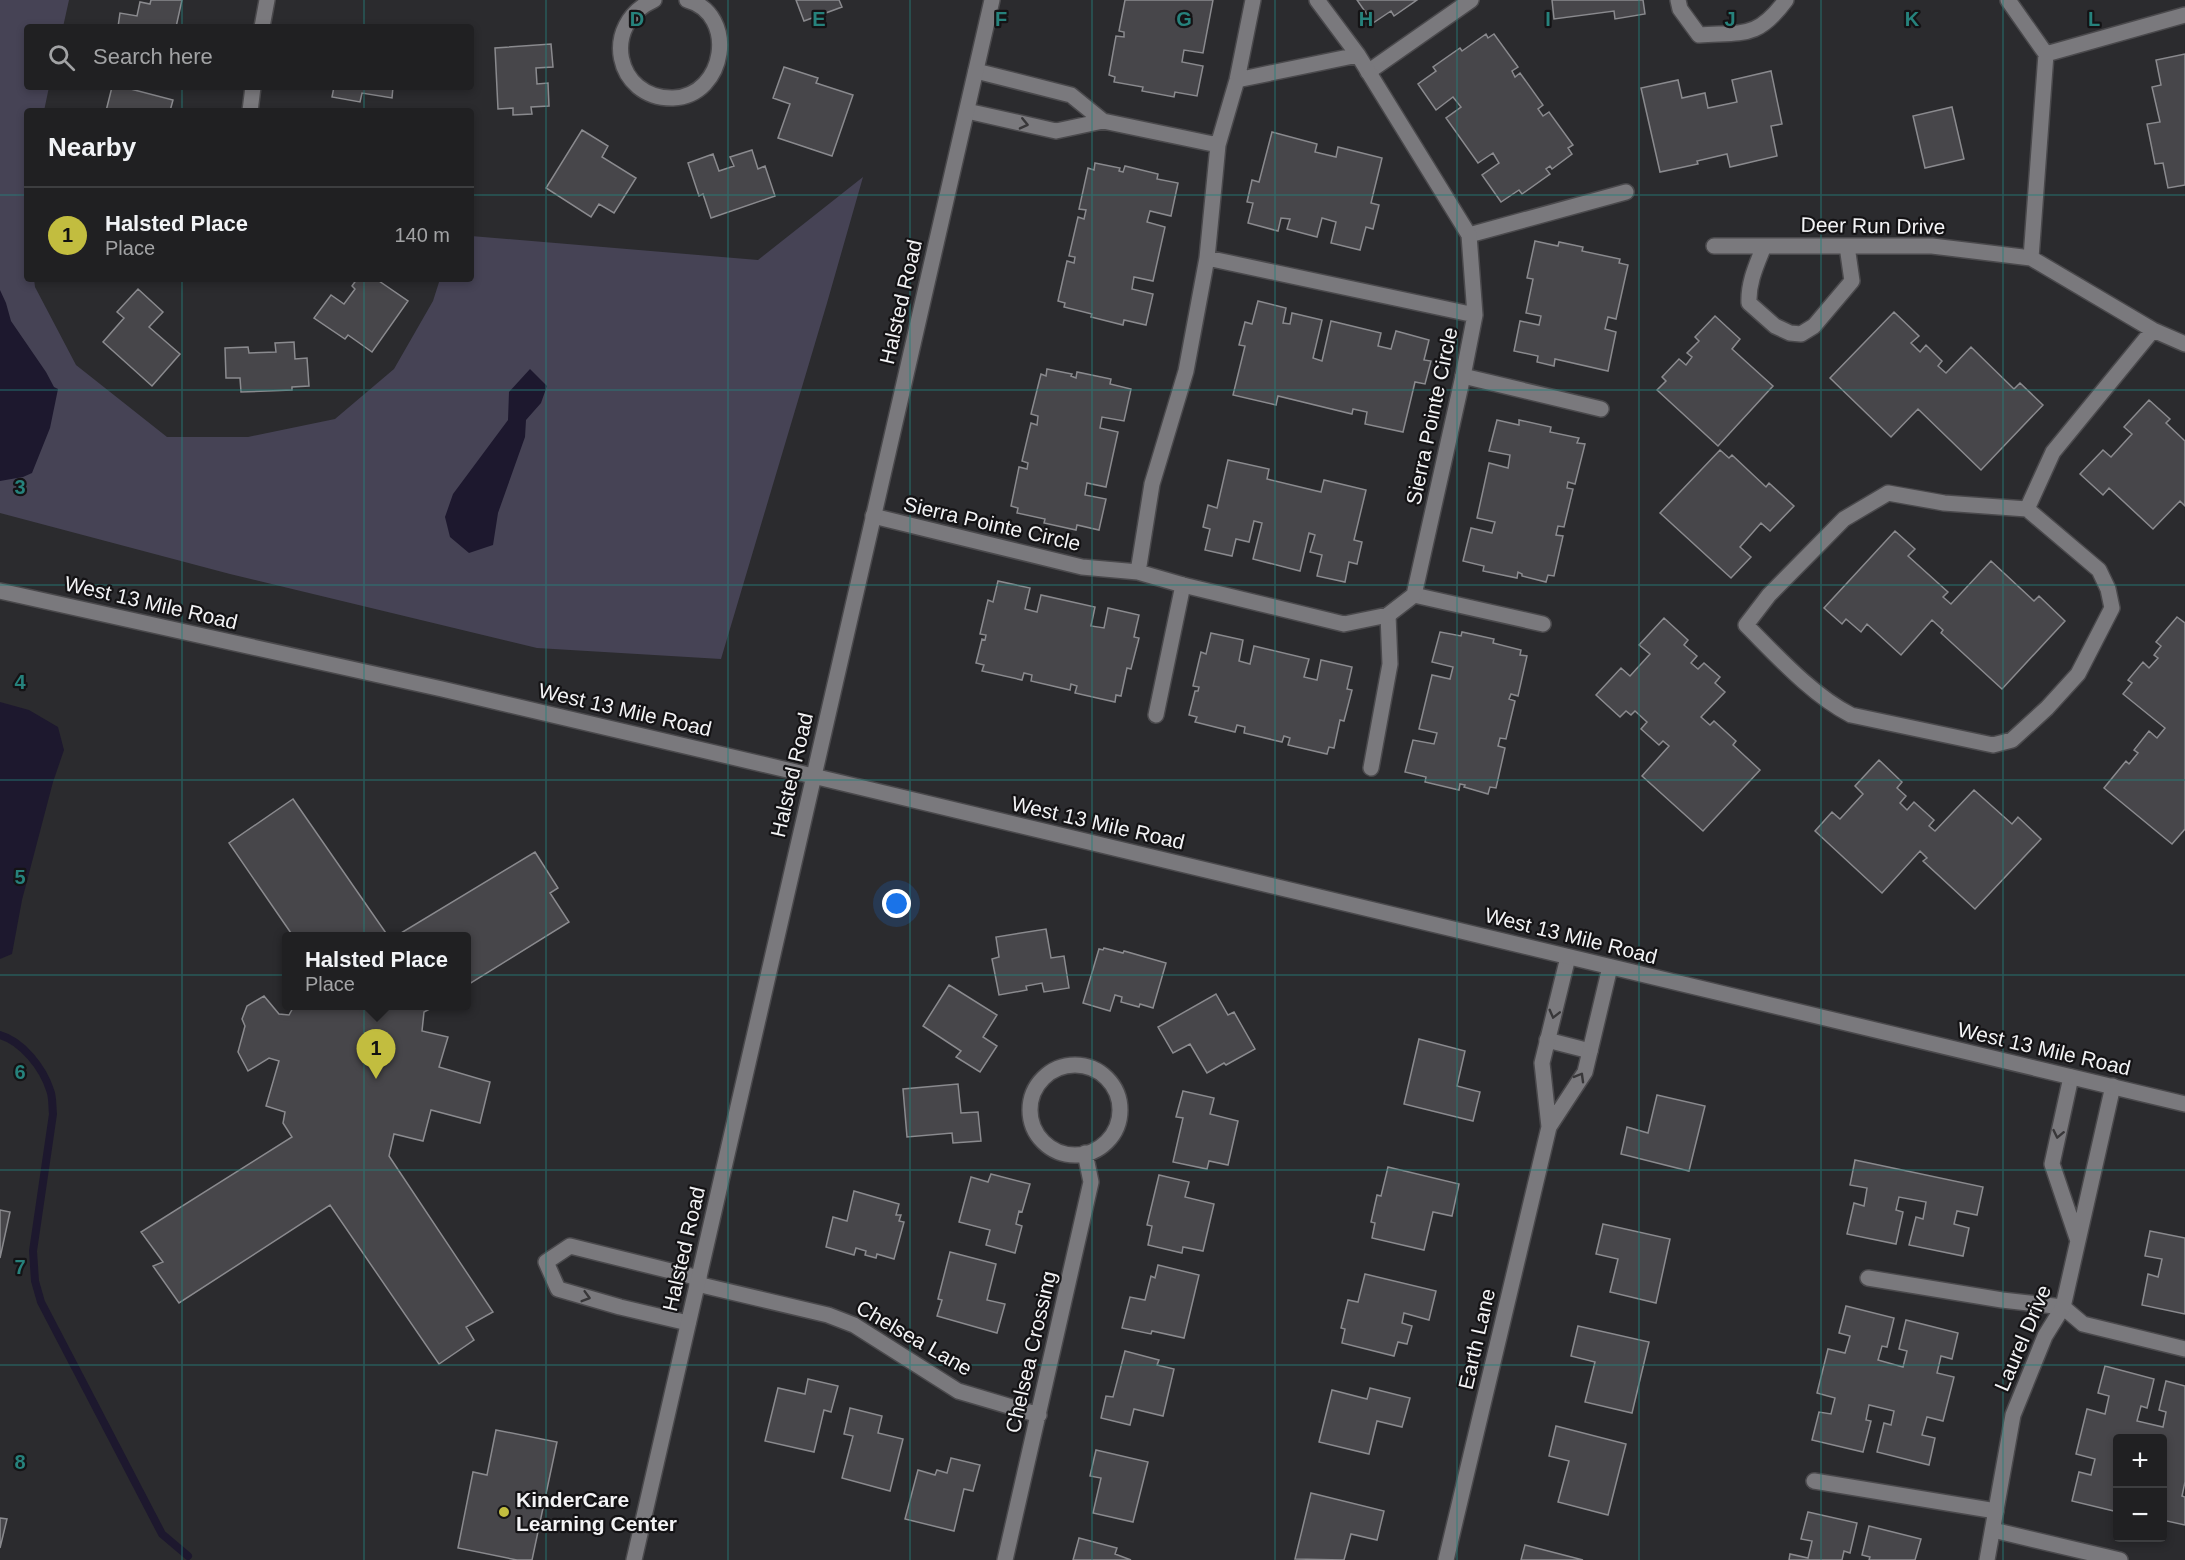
<!DOCTYPE html>
<meta charset="utf-8">
<style>
:root{--surface:#202022;--page:#2d2d2f;--text:#f1f3f6;--muted:#a2a3a5;--line:#3d3e40;--accent:#c2bd3f}
body{margin:0;font-family:Helvetica,sans-serif;background:var(--page);color:var(--text)}
.controls{position:absolute;right:18px;bottom:18px;display:grid;overflow:hidden;border-radius:6px;box-shadow:0 3px 9px #0003}
.controls button{width:54px;height:54px;display:grid;place-items:center;padding:0;border:0;border-bottom:2px solid var(--line);background:var(--surface);color:var(--text);font:30px sans-serif}
.you{position:absolute;left:897px;top:904px;width:21px;height:21px;margin:-15px;border:4px solid #fff;border-radius:50%;background:#1a73e8;box-shadow:0 0 0 9px #1a73e833}
.badge{display:grid;place-items:center;width:39px;height:39px;border-radius:50%;background:var(--accent);color:#111;font-size:20px;font-weight:700}
.pin{position:absolute;translate:-50% -50px;filter:drop-shadow(0 2px 3px #0008)}
.pin::after{content:'';position:absolute;top:32px;width:21px;height:18px;background:inherit;clip-path:polygon(0 0,100% 0,50% 100%)}
.popup{position:absolute;left:282px;top:932px;width:189px;height:78px;box-sizing:border-box;display:grid;place-content:center;border-radius:6px;background:var(--surface);filter:drop-shadow(0 2px 4px #0005);font-size:20px;white-space:nowrap;color:var(--muted)}
.popup b{font-size:22px;color:var(--text)}
.popup::after{content:'';position:absolute;left:50%;top:100%;margin-left:-12px;border:12px solid transparent;border-top-color:var(--surface)}
.list{margin:0;padding:0;list-style:none}
h2{display:flex;justify-content:space-between;align-items:center;height:78px;margin:0;padding:0 24px;font-size:26px}
h2 small{font-size:20px;font-weight:400;color:var(--muted)}
.list li{display:grid;grid-template-columns:39px 1fr auto;gap:18px;align-items:center;box-sizing:border-box;height:96px;padding:0 24px;border-top:2px solid var(--line)}
.list b{display:block;font-size:22px;white-space:nowrap}
.list p{margin:0;font-size:20px;white-space:nowrap;color:var(--muted)}
.list em{font-size:20px;font-style:normal;color:var(--muted)}
.icon{flex:none;width:33px;height:33px;fill:none;stroke:currentColor;stroke-width:2;stroke-linecap:round;stroke-linejoin:round}
.map{position:relative;flex:none;width:2185px;height:1560px;overflow:hidden}
.search{position:absolute;background:var(--surface);box-shadow:0 3px 9px #0003;left:24px;top:24px;width:450px;height:66px;display:flex;align-items:center;gap:15px;box-sizing:border-box;padding:0 21px;border-radius:6px;color:var(--muted);font-size:22px}
.panel{position:absolute;background:var(--surface);box-shadow:0 3px 9px #0003;left:24px;top:108px;width:450px;height:174px;border-radius:6px}
.map>svg:first-child{display:block}
.green{fill:#464355}
.water{fill:#1d182e}
.lines{fill:none;stroke-linecap:round;stroke-linejoin:round}
.stream{stroke:#1d182e;stroke-width:8}
.building{fill:#47464a;stroke:#8a8a8e;stroke-width:1.5}
.service-casing{stroke:#4a494c;stroke-width:18}
.minor-casing{stroke:#4a494c;stroke-width:18}
.tertiary-casing{stroke:#4a494c;stroke-width:18}
.service{stroke:#7a797d;stroke-width:15}
.minor{stroke:#7a797d;stroke-width:15}
.tertiary{stroke:#7a797d;stroke-width:15}
.oneway{stroke:#383739}
.grid{fill:none;stroke:#26827c;stroke-width:1.5;stroke-opacity:0.55}
.poi-dot{fill:#c2bd3f;stroke:#141315;stroke-width:2}
.labels{text-anchor:middle;stroke-width:4.5;stroke-linejoin:round;paint-order:stroke}
.street-label{font-size:21px;fill:#f3f3f5;stroke:#141315}
.poi-label{font-size:21px;font-weight:bold;fill:#f3f3f5;stroke:#141315;text-anchor:start}
.grid-label{font-size:20px;text-anchor:middle;font-weight:bold;fill:#26827c;stroke:#141315;stroke-width:4.5;stroke-linejoin:round;paint-order:stroke}
</style>
<div class="map">
<svg width="2185" height="1560" viewBox="0 0 2185 1560">
<rect width="100%" height="100%" fill="#2b2b2e"/>
<path class="green" d="M0,0H69L63,27H27V87H49L44,111H27V279H34L35,287L76,365L167,437H248L335,419L394,369L433,301L440,279H471V236L758,260L863,177L827,303L721,659L537,648L230,574L0,513Z"/>
<path class="water" d="M0,290L6,303L11,321L46,372L54,387L58,389L50,428L32,473L23,477L0,481Z
M530,369L547,386L541,403L526,420L525,437L498,513L493,545L469,553L450,537L445,517L453,494L508,420L509,392Z
M0,702L29,710L58,727L64,750L53,782L22,900L12,954L0,959Z"/>
<g class="lines">
<path class="stream" d="M0,1035C22,1041 43,1068 50,1090C53,1097 52,1106 53,1114L33,1251L35,1281L41,1302L162,1534L188,1556"/>
</g>
<path class="building" d="M151,0H182L176,27H118L120,13L137,16L140,2L150,4Z
M796,0H839L842,7L804,21Z
M1125,0H1213L1203,53L1184,50L1182,62L1203,66L1197,96L1175,92L1174,97L1142,91L1143,87L1114,82L1115,77L1109,75L1116,36L1124,37V32L1119,31Z
M1357,0H1417L1394,16L1391,11L1373,23Z
M1552,0H1643L1645,14L1615,19L1614,11L1554,19Z
M1486,34L1488,38L1494,34L1518,67L1512,71L1515,77L1520,73L1543,105L1538,109L1543,116L1549,112L1573,145L1568,148L1572,154L1552,169L1550,166L1546,169L1550,174L1522,194L1519,190L1501,202L1482,175L1499,163L1493,153L1478,163L1446,118L1461,107L1453,97L1436,110L1418,84L1436,71L1433,67L1460,48L1462,51Z
M551,44L553,67L536,68L537,84L548,83L549,106L531,107L532,114L513,115V108L498,109L495,48Z
M2185,54V185L2168,188L2163,163L2155,164L2147,124L2160,122L2152,87L2161,85L2156,60Z
M784,67L818,78L816,83L853,95L832,156L778,138L790,104L773,98Z
M1771,71L1782,124L1771,126L1777,156L1730,167L1727,154L1697,161L1698,164L1660,172L1641,88L1678,80L1682,98L1705,93L1708,108L1737,102L1732,80Z
M112,87H123L173,100L170,111H106Z
M334,87H393L392,98L362,93L360,102L332,97Z
M1952,107L1964,159L1925,168L1913,116Z
M582,130L608,146L602,157L636,178L614,213L599,204L591,217L546,188Z
M1272,132L1317,144L1315,152L1336,157L1338,147L1382,158L1371,203L1379,205L1373,229L1366,227L1360,250L1331,243L1336,222L1322,218L1317,237L1287,229L1290,219L1281,218L1278,231L1248,223L1253,203L1247,202L1252,180L1259,182Z
M752,150L758,169L765,166L775,196L711,218L703,194L699,196L688,163L713,154L719,171L734,166L730,157Z
M1095,163L1120,168L1119,171L1123,172L1125,166L1158,174L1157,179L1178,183L1171,216L1150,211L1147,222L1165,227L1153,281L1134,277L1132,289L1153,294L1146,325L1124,320L1123,325L1091,317L1092,314L1064,307L1065,303L1058,301L1067,261L1074,263L1075,257L1069,256L1078,217L1084,219L1086,210L1079,209L1088,168L1094,170Z
M1535,241L1558,246L1559,242L1583,247L1582,251L1620,259L1619,263L1628,265L1616,319L1608,317L1605,329L1616,332L1608,371L1555,359L1554,366L1537,362L1538,356L1514,351L1520,321L1539,325L1541,316L1526,313L1533,279L1527,278Z
M357,279H376L408,301L372,352L348,335L345,339L314,318L331,295L344,304L355,289L352,286Z
M138,289L163,312L149,327L180,354L152,386L103,342L124,318L117,312Z
M1258,301L1286,308L1283,323L1290,324L1292,313L1322,320L1313,358L1322,361L1331,321L1381,333L1378,346L1391,349L1396,331L1429,340L1424,360L1431,361L1425,384L1415,382L1403,432L1365,424L1367,412L1353,409L1352,414L1278,396L1276,405L1233,395L1245,346L1239,345L1245,322L1252,324Z
M1894,312L1919,336L1911,343L1920,352L1926,345L1942,361L1938,366L1946,373L1971,347L2014,389L2020,383L2043,405L1981,470L1918,409L1891,437L1830,378Z
M1715,316L1740,339L1732,349L1773,386L1718,446L1657,390L1666,381L1662,377L1679,359L1686,365L1692,357L1687,353L1699,341L1695,337Z
M294,342L295,359L307,358L309,386L292,387V390L241,392L240,378H226L225,348L248,347L249,353L276,352L275,343Z
M1047,369L1072,374L1071,376L1076,378L1077,372L1111,379L1110,384L1131,389L1124,421L1102,417L1100,428L1118,432L1106,487L1087,483L1085,495L1106,499L1099,530L1077,525L1076,530L1044,523L1045,519L1017,513L1018,508L1011,506L1019,467L1027,469L1028,463L1022,461L1031,423L1037,425L1038,416L1031,414L1041,374L1046,376Z
M2149,400L2170,419L2166,423L2185,441V506L2180,501L2153,529L2109,488L2103,495L2080,474L2103,450L2111,457L2132,434L2124,427Z
M1497,420L1519,425V420L1551,427L1550,432L1579,438L1577,443L1585,444L1575,484L1568,482L1567,488L1573,489L1564,527L1558,526L1556,535L1563,536L1554,576L1548,575L1546,582L1522,576V574L1518,572L1517,578L1483,571L1484,566L1463,561L1471,528L1492,533L1495,522L1477,518L1489,463L1508,468L1510,455L1489,451Z
M1720,450L1729,458L1732,455L1766,487L1769,483L1794,506L1770,531L1761,523L1740,547L1751,557L1731,578L1660,513Z
M1228,460L1269,469L1267,479L1321,492L1324,480L1366,490L1354,540L1362,542L1357,564L1349,562L1345,582L1317,576L1322,555L1310,552L1315,535L1309,533L1300,571L1253,559L1262,523L1254,521L1249,542L1236,539L1232,556L1205,550L1210,529L1203,527L1208,505L1217,508Z
M1895,531L1915,549L1908,556L1948,592L1943,597L1951,604L1991,561L2034,601L2039,596L2065,621L2002,689L1941,633L1943,630L1932,620L1901,655L1867,624L1861,632L1846,619L1842,624L1824,608Z
M998,581L1030,588L1025,609L1037,612L1041,595L1095,607L1091,626L1104,628L1108,608L1139,615L1134,637L1139,638L1131,669L1127,668L1121,696L1116,695L1115,702L1075,693L1077,686L1071,684L1070,690L1031,681L1032,675L1024,673L1022,680L982,671L984,665L976,663L982,639L985,640L986,635L980,634L988,600L993,602Z
M2177,617L2185,623V829L2172,844L2104,788L2126,761L2129,764L2138,753L2134,750L2149,731L2157,738L2165,728L2123,694L2132,683L2128,680L2143,662L2149,668L2158,658L2154,655L2161,646L2156,642Z
M1664,618L1688,640L1684,645L1697,656L1691,663L1698,669L1704,663L1720,677L1715,683L1725,692L1701,717L1710,725L1714,721L1736,741L1733,745L1760,770L1703,831L1642,776L1669,746L1663,741L1659,745L1641,729L1647,722L1635,711L1631,715L1626,711L1620,717L1596,695L1621,668L1630,676L1650,654L1639,645Z
M1440,632L1461,636L1462,632L1494,639L1493,643L1521,650L1520,655L1527,656L1518,696L1511,694L1509,699L1515,701L1506,739L1500,738L1498,746L1505,748L1496,788L1490,787L1488,794L1464,787L1465,785L1460,784L1459,790L1425,782L1426,777L1405,772L1413,740L1434,744L1437,733L1419,729L1432,675L1450,679L1453,667L1432,662Z
M1211,633L1243,640L1239,661L1250,664L1254,646L1309,659L1304,677L1317,680L1321,660L1352,667L1347,689L1352,690L1344,721L1340,720L1334,748L1329,747L1327,754L1288,745L1290,738L1284,736L1282,742L1244,733L1245,727L1237,725L1235,732L1195,722L1197,717L1189,715L1195,691H1198L1199,687L1193,686L1201,652L1206,654Z
M1879,760L1902,782L1897,788L1906,796L1900,803L1907,810L1914,802L1934,820L1929,826L1935,831L1974,790L2012,824L2018,817L2041,839L1975,909L1923,861L1927,858L1920,851L1882,893L1815,831L1832,812L1840,819L1863,794L1855,786Z
M293,799L388,936H293L229,843Z
M535,852L558,888L550,893L569,922L466,986V936H396Z
M1046,929L1051,958L1064,956L1069,988L1044,992L1042,983L1026,986L1027,990L999,995L992,959L999,957L996,937Z
M1104,948L1123,953L1124,951L1166,963L1153,1008L1140,1004L1139,1007L1121,1002L1122,997L1115,995L1110,1011L1083,1003L1099,949L1103,950Z
M949,985L997,1015L983,1037L997,1046L980,1072L956,1057L961,1051L923,1026Z
M1216,994L1228,1015L1234,1012L1255,1049L1226,1065L1224,1063L1207,1073L1190,1044L1173,1053L1158,1027Z
M264,996L279,1014L289,1015L294,1006H435L424,1012L422,1031L448,1037L439,1067L490,1082L480,1123L431,1110L423,1141L394,1134L389,1156L493,1312L466,1327L474,1340L439,1364L330,1205L179,1303L153,1266L163,1262L141,1232L292,1137L283,1123L285,1112L266,1106L279,1061L269,1058L248,1071L238,1052L245,1026L242,1019L247,1006Z
M1419,1039L1465,1051L1457,1086L1480,1092L1473,1121L1404,1104Z
M958,1084L961,1113L978,1112L981,1141L953,1143L952,1133L907,1137L903,1089Z
M1183,1091L1214,1098L1210,1114L1238,1121L1228,1165L1209,1161L1207,1169L1173,1162L1183,1118L1176,1117Z
M1657,1095L1705,1106L1689,1171L1621,1154L1627,1127L1648,1133Z
M1855,1160L1983,1187L1977,1215L1957,1211L1954,1224L1969,1228L1963,1256L1909,1245L1916,1217L1923,1219L1926,1202L1899,1197L1896,1210L1903,1212L1896,1244L1847,1234L1854,1203L1864,1206L1867,1188L1850,1185Z
M1388,1167L1459,1184L1452,1216L1433,1212L1424,1250L1372,1238L1375,1223L1371,1222L1377,1195L1381,1196Z
M991,1174L1030,1184L1022,1212L1019,1211L1016,1224L1022,1226L1015,1253L986,1245L990,1230L959,1222L971,1177L988,1182Z
M1159,1175L1189,1182L1185,1197L1214,1204L1203,1251L1183,1247L1182,1253L1148,1245L1152,1226L1147,1225Z
M854,1191L899,1204L896,1215H901L899,1221L904,1222L894,1259L877,1254L876,1258L865,1255L866,1251L856,1248L854,1255L826,1247L833,1217L847,1221Z
M0,1210L10,1212L0,1258Z
M1603,1224L1670,1239L1656,1303L1610,1292L1618,1259L1596,1254Z
M2150,1231L2185,1238V1314L2142,1305L2148,1274L2158,1277L2162,1259L2145,1256Z
M950,1252L996,1264L987,1300L1005,1304L997,1333L937,1316L942,1300L938,1299Z
M1158,1265L1199,1275L1184,1338L1152,1331L1151,1334L1122,1328L1130,1297L1145,1300L1151,1276L1155,1278Z
M1365,1274L1436,1291L1429,1320L1404,1313L1402,1323L1412,1326L1407,1344L1398,1342L1394,1356L1342,1343L1345,1329L1341,1328L1348,1300L1358,1302Z
M1846,1306L1894,1318L1887,1347L1882,1346L1878,1360L1903,1367L1907,1351L1899,1349L1906,1320L1958,1333L1952,1359L1941,1356L1937,1373L1954,1377L1943,1421L1927,1417L1922,1435L1935,1438L1929,1465L1877,1452L1884,1423L1891,1425L1894,1411L1869,1405L1866,1420L1871,1421L1863,1452L1812,1440L1819,1412L1831,1414L1835,1398L1817,1393L1828,1349L1845,1353L1850,1336L1839,1333Z
M1578,1326L1649,1342L1632,1413L1585,1402L1595,1362L1571,1356Z
M1125,1351L1159,1360L1157,1365L1174,1369L1163,1416L1134,1409L1130,1425L1101,1418L1106,1396L1113,1397Z
M2105,1366L2154,1379L2147,1408L2141,1406L2137,1421L2163,1427L2166,1412L2159,1410L2166,1381L2185,1386V1482L2182,1496L2185,1497V1525L2162,1520V1438H2118V1512L2072,1501L2079,1472L2091,1475L2095,1459L2076,1454L2087,1409L2105,1414L2109,1396L2098,1393Z
M808,1379L838,1386L831,1412L824,1410L814,1452L765,1441L778,1388L805,1394Z
M1370,1388L1410,1398L1402,1427L1377,1421L1369,1454L1319,1442L1332,1390L1367,1399Z
M850,1408L882,1416L878,1433L903,1439L890,1491L842,1478L853,1436L844,1434Z
M1556,1426L1626,1444L1608,1515L1558,1502L1569,1461L1549,1456Z
M496,1430L557,1442L532,1560H517L458,1548L473,1472L487,1475Z
M1096,1450L1148,1462L1133,1522L1093,1513L1101,1478L1090,1476Z
M951,1458L980,1465L973,1491L964,1489L954,1531L905,1519L918,1470L935,1475L937,1470L947,1473Z
M1311,1493L1384,1511L1377,1540L1351,1534L1344,1560L1295,1559Z
M1808,1512L1857,1523L1850,1553L1844,1551L1842,1560H1789L1790,1554L1808,1558L1812,1541L1801,1539Z
M0,1518L7,1519L0,1548Z
M1869,1526L1921,1539L1915,1560H1869L1870,1557L1862,1555Z
M1079,1538L1117,1548L1115,1554L1131,1560H1073Z
M1525,1545L1583,1560H1521Z"/>
<g class="lines">
<defs>
<path id="service" d="M1368,72L1471,0
M1469,235L1626,192
M1463,376L1601,409
M1414,595L1543,624
M1156,715L1183,585
M1371,768L1390,664L1388,615
M1547,1040L1590,1051
M1868,1278L2002,1300L2063,1307L2083,1324L2185,1349
M688,1323L620,1307L558,1289L546,1262L570,1246L699,1278
M1814,1481L1996,1511
M1993,1530L2120,1560"/>
<path id="minor" d="M654,0C600,24 615,99 673,98C726,96 738,14 687,0
M1678,0L1680,9L1699,35C1744,32 1757,39 1786,0
M2008,0L2046,54L2031,258
M262,27L267,0
M2046,54L2185,15
M1237,80L1358,55
M250,111L253,87
M967,111L1056,131L1103,121L1071,95L976,71
M1103,121L1218,145
M1714,246H1932L2031,258L2153,330L2185,344
M1764,246C1757,264 1748,282 1749,303L1775,326L1790,333L1801,334L1814,326L1852,281L1847,246
M1207,258L1475,315
M2027,509L2099,570L2108,589L2112,608L2078,674L2047,708L2012,740L1993,745L1851,715C1812,695 1777,656 1746,625L1769,595L1844,519L1888,493L1944,503L2027,509L2053,452L2153,330
M873,516L1082,567L1138,572L1183,585L1344,624L1388,615L1414,595L1463,376L1475,315L1469,235L1358,55L1317,0
M1138,572L1152,484L1186,371L1207,258L1218,145L1237,80L1253,0
M1030 1110a45 45 0 1 1 90 0a45 45 0 1 1-90 0Z
M2071,1077L2052,1164L2077,1238
M1549,1127L1542,1063L1568,957
M697,1284L828,1315L854,1325L958,1391L1039,1415
M1005,1560L1091,1182L1085,1153
M1446,1560L1549,1127L1585,1072L1610,967
M1987,1560L2013,1415L2045,1336L2063,1307L2113,1086"/>
<path id="tertiary" d="M0,591L442,689L813,776L2185,1104
M634,1560L992,0"/>
</defs>
<use href="#service" class="service-casing"/>
<use href="#minor" class="minor-casing"/>
<use href="#tertiary" class="tertiary-casing"/>
<use href="#service" class="service"/>
<use href="#minor" class="minor"/>
<use href="#tertiary" class="tertiary"/>
</g>
<defs><path id="oneway-chevron" d="M-2-3.5L2.5 0L-2 3.5" fill="none" stroke-width="1.6" stroke-linecap="round" stroke-linejoin="round" transform="scale(1.5)"/></defs>
<g class="oneway">
<use href="#oneway-chevron" transform="translate(1024 124) rotate(13)"/>
<use href="#oneway-chevron" transform="translate(1554 1014) rotate(104)"/>
<use href="#oneway-chevron" transform="translate(1580 1077) rotate(-60)"/>
<use href="#oneway-chevron" transform="translate(2058 1134) rotate(102)"/>
<use href="#oneway-chevron" transform="translate(586 1297) rotate(16)"/>
</g>
<path class="grid" d="M182,0V27M364,0V27M546,0V1560M728,0V1560M910,0V1560M1092,0V1560M1275,0V1560M1457,0V1560M1639,0V1560M1821,0V1560M2003,0V1560M182,87V111M364,87V111M0,195H27M471,195H2185M182,279V1560M364,279V1560M0,390H2185M0,585H2185M0,780H2185M0,975H2185M0,1170H2185M0,1365H2185"/>
<circle class="poi-dot" cx="504" cy="1512" r="6"/>
<g class="labels">
<g class="street-label">
<text transform="translate(1873 226) rotate(1)" y="7">Deer Run Drive</text>
<text transform="translate(901 302) rotate(-77)" y="7">Halsted Road</text>
<text transform="translate(1432 416) rotate(-78)" y="7">Sierra Pointe Circle</text>
<text transform="translate(992 524) rotate(13)" y="7">Sierra Pointe Circle</text>
<text transform="translate(151 603) rotate(13)" y="7">West 13 Mile Road</text>
<text transform="translate(625 710) rotate(13)" y="7">West 13 Mile Road</text>
<text transform="translate(792 775) rotate(-77)" y="7">Halsted Road</text>
<text transform="translate(1098 823) rotate(13)" y="7">West 13 Mile Road</text>
<text transform="translate(1571 936) rotate(14)" y="7">West 13 Mile Road</text>
<text transform="translate(2044 1049) rotate(13)" y="7">West 13 Mile Road</text>
<text transform="translate(684 1249) rotate(-77)" y="7">Halsted Road</text>
<text transform="translate(914 1338) rotate(30)" y="7">Chelsea Lane</text>
<text transform="translate(2023 1338) rotate(-67)" y="7">Laurel Drive</text>
<text transform="translate(1477 1339) rotate(-77)" y="7">Earth Lane</text>
<text transform="translate(1031 1352) rotate(-77)" y="7">Chelsea Crossing</text>
</g>
<g class="poi-label">
<text x="516" y="1507">KinderCare<tspan x="516" dy="24">Learning Center</tspan></text>
</g>
</g>
<g class="grid-label">
<text x="637" y="26">D</text>
<text x="819" y="26">E</text>
<text x="1001" y="26">F</text>
<text x="1184" y="26">G</text>
<text x="1366" y="26">H</text>
<text x="1548" y="26">I</text>
<text x="1730" y="26">J</text>
<text x="1912" y="26">K</text>
<text x="2094" y="26">L</text>
<text x="20" y="494">3</text>
<text x="20" y="689">4</text>
<text x="20" y="884">5</text>
<text x="20" y="1079">6</text>
<text x="20" y="1274">7</text>
<text x="20" y="1469">8</text>
</g>
</svg>
<div class="controls">
<button>+</button>
<button>−</button>
</div>
<div class="you"></div>
<div class="pin badge" style="left:376px;top:1079px">1</div>
<div class="popup"><b>Halsted Place</b>Place</div>
<div class="search"><svg class="icon" aria-label="search" viewBox="0 0 24 24"><circle cx="10" cy="10" r="6"/><path d="M15 15l6 6"/></svg>Search here</div>
<section class="panel">
<h2>Nearby<small></small></h2>
<ul class="list">
<li><span class="badge">1</span><div><b>Halsted Place</b><p>Place</p></div><em>140 m</em></li>
</ul>
</section>
</div>
